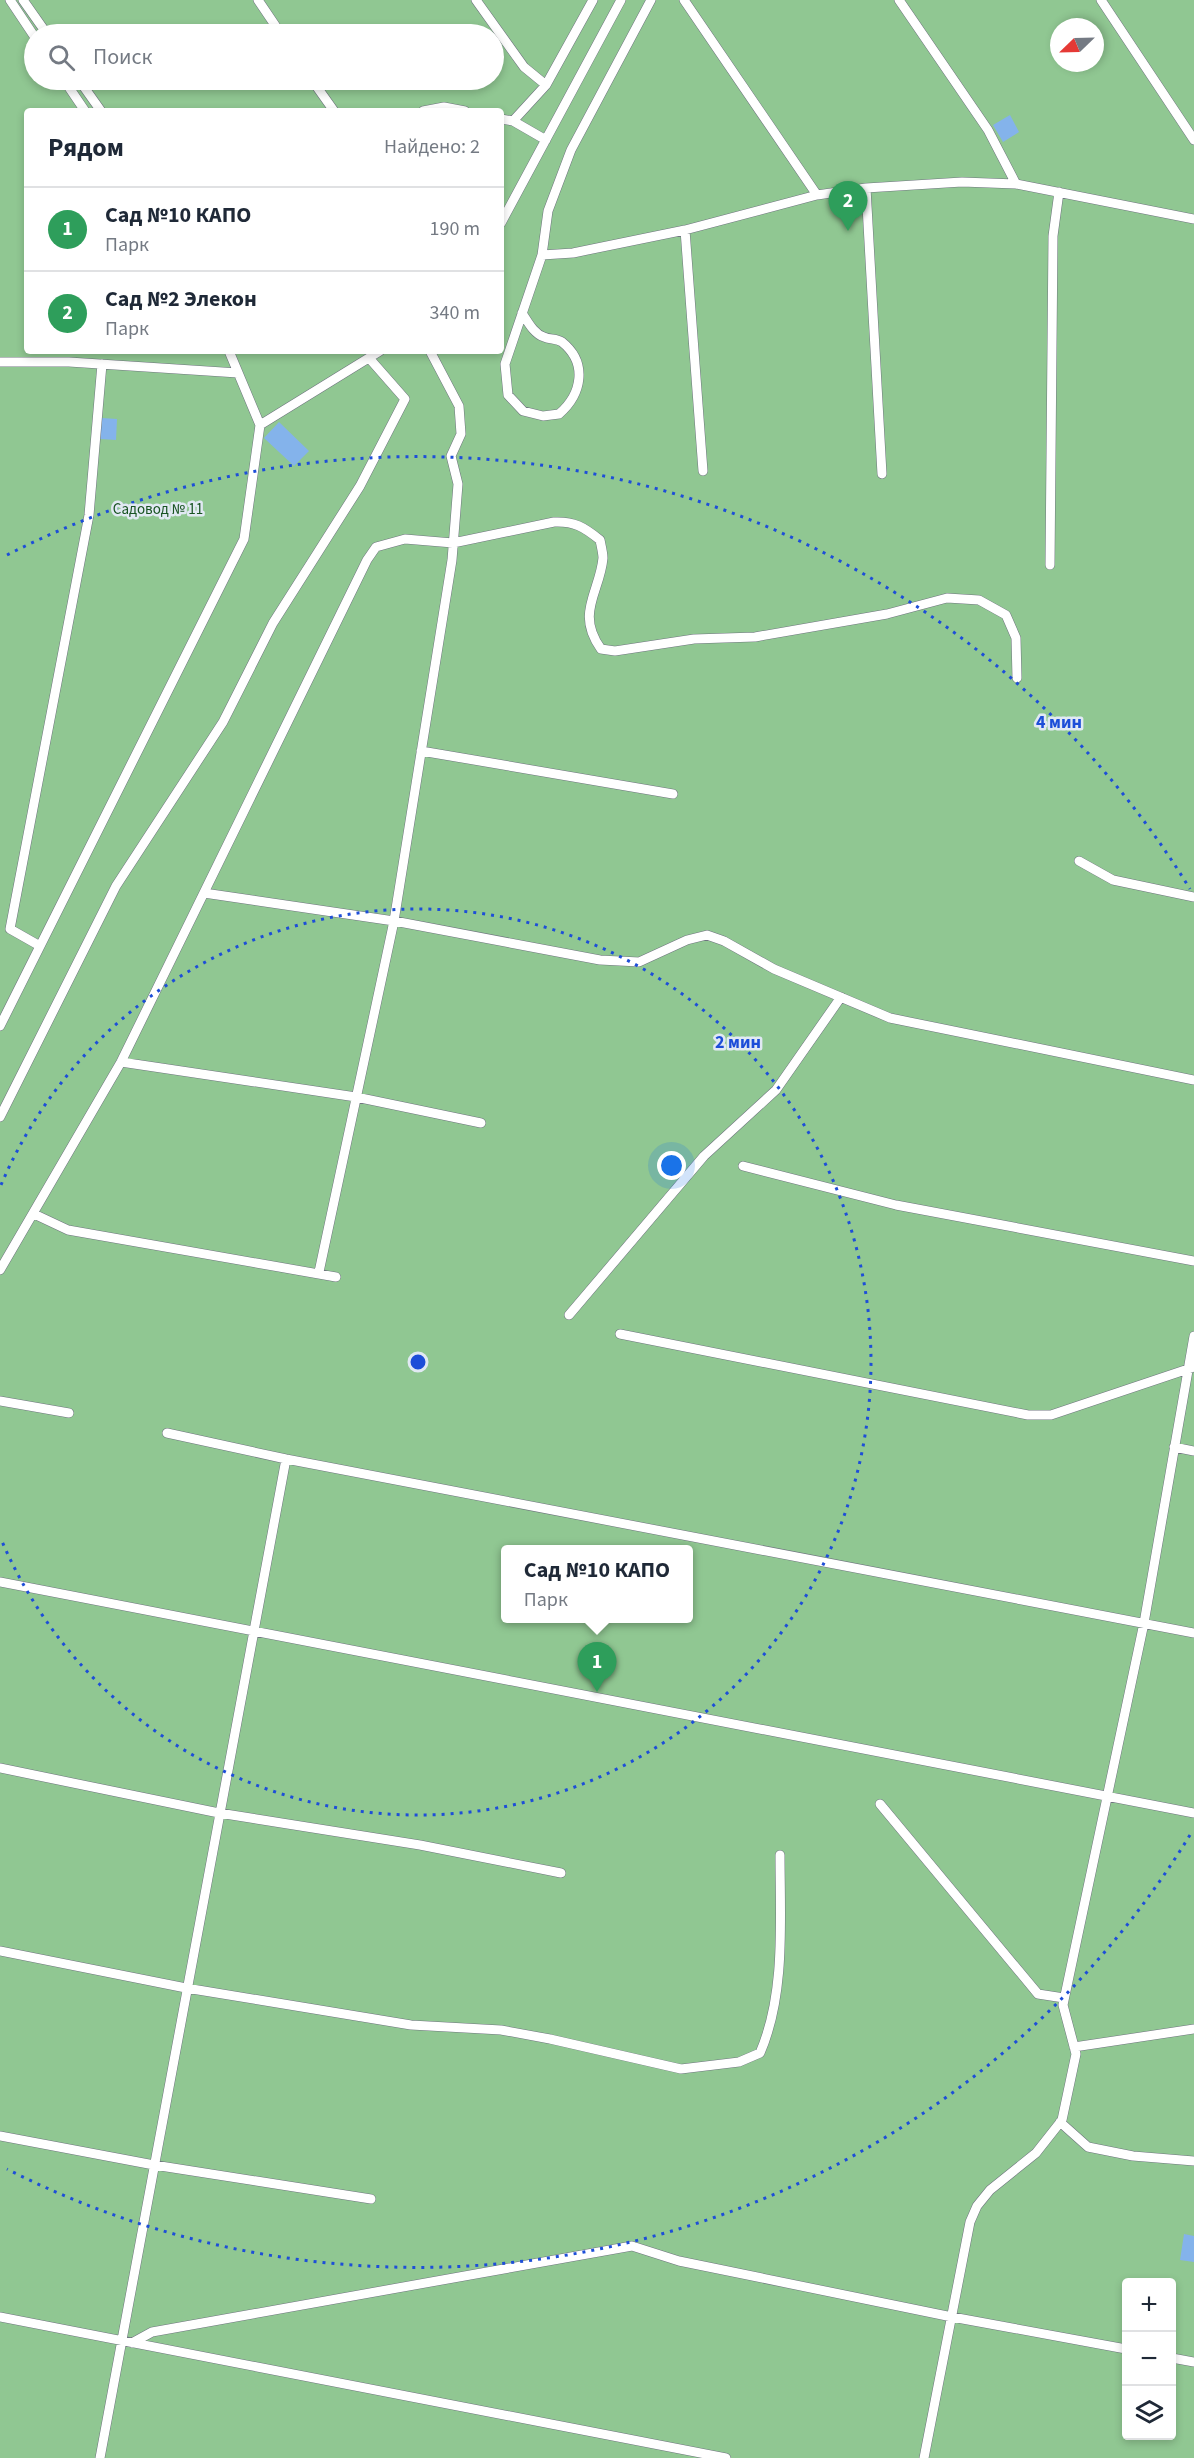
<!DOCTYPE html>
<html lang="ru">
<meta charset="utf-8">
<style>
:root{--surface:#fff;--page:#f2f2f3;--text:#1f2937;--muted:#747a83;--line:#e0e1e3;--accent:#ea580c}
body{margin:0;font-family:"Source Sans 3",sans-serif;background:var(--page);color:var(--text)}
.controls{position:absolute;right:18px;bottom:18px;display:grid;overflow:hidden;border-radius:6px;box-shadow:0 3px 9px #0003}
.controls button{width:54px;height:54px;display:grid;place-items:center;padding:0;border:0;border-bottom:2px solid var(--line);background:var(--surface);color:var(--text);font:30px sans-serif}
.compass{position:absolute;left:1050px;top:18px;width:54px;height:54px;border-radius:50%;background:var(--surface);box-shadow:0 3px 9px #0003;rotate:247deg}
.you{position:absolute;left:672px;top:1166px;width:21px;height:21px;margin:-15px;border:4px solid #fff;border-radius:50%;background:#1a73e8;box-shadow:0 0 0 9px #1a73e833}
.badge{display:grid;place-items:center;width:39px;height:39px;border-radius:50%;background:var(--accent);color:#fff;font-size:20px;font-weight:700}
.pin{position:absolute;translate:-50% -50px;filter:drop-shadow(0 2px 3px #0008)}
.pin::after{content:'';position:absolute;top:32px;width:21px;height:18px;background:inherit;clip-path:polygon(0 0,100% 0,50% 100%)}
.popup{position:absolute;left:501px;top:1545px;width:192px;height:78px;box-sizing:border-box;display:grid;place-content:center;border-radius:6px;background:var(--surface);filter:drop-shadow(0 2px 4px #0005);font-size:20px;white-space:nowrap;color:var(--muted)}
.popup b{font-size:22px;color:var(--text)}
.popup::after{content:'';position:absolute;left:50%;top:100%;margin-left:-12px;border:12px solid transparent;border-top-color:var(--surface)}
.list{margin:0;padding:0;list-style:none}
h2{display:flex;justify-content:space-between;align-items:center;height:78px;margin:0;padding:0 24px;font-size:26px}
h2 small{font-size:20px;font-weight:400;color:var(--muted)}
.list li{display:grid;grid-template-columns:39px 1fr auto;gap:18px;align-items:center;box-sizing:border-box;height:84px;padding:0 24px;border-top:2px solid var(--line)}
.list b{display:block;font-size:22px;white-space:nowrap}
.list p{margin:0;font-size:20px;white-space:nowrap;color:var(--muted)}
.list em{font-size:20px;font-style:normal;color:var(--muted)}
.icon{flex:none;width:33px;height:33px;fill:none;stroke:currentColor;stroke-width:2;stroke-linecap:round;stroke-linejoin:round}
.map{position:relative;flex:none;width:1194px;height:2458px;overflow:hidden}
.search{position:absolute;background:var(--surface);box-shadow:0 3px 9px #0003;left:24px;top:24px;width:480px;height:66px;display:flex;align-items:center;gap:15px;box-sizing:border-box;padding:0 21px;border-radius:33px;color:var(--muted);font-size:22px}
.panel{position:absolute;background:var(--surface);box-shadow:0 3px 9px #0003;left:24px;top:108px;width:480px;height:246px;border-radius:6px}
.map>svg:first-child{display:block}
.green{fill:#90c792;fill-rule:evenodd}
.building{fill:#84b3eb}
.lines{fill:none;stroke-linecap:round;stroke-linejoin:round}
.lane-casing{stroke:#6e757e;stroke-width:10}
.lane{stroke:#fff;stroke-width:9}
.ring{fill:none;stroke:#1d4ed8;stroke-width:3;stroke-dasharray:3 6}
.labels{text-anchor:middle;stroke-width:5;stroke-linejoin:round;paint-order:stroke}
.park-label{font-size:15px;fill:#185321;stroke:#e1e9f3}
.centre{fill:#1d4ed8;stroke:#e1e9f3;stroke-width:3}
.ring-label{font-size:18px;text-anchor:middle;font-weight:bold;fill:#1d4ed8;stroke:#e1e9f3;stroke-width:5;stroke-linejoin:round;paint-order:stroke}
</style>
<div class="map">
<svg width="1194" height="2458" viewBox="0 0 1194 2458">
<rect width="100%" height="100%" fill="#e1e9f3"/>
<path class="green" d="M0,0H1194V2458H0ZM1059,27H1095V63H1059ZM34,34H494V80H34ZM27,111H501V351H27ZM506,1550H688V1618H506ZM1126,2282H1172V2436H1126Z"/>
<path class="building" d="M1010,115L1019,132L1003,142L993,125Z
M102,418L117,419L116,440L100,439Z
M279,422L309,451L294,466L264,438Z
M1184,2234L1194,2236V2262L1180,2260Z"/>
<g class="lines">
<defs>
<path id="lane" d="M10,0L34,36
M23,0L47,34
M258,0L281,34
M476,0L524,67L546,85
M684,0L817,195
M899,0L988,130L1016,184
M1101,0L1194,140
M64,80L85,111
M79,80L101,111
M312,80L334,111
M423,111L444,107L465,111
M501,119L513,121L546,140
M513,121L546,85L593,0
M866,188L882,474
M501,223L621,0
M685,230L703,471
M542,255L573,253L685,230L817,195L866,188L962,182L1016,184L1194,219
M522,313C528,322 534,334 544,337C550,340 556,338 562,342C588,363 582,394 559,414L543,416L523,411L508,395L505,364L542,255L548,211L571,150L651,0
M229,351L260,425
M0,362H69L238,373
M1050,565L1053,236L1059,192
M421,751L673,794
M1079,861L1113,880L1194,897
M204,893L394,921L600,960L639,962L687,940L707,935L724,941L774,969L890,1018L1194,1080
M40,946L10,929L89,515L102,364
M0,1026L244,539L260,425L380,351
M121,1062L356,1097L481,1123
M0,1117L116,886L223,722L273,623L360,486L405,399L369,358
M743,1166L896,1205L1194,1261
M34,1214L68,1230L336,1277
M0,1270L121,1062L367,560L376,547L405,539L453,543L554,522C574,521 584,527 600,540C601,545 603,553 603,558C600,592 575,613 601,649L615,651L694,639L755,637L887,614L947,598L979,600L1006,615L1016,638L1017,678
M319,1272L394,921L452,560L458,484L451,456L461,434L459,406L430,351
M569,1315L704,1156L776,1090L841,997
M620,1334L1028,1415H1051L1194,1367
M0,1401L69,1413
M167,1433L286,1459L1194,1633
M1174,1447L1194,1451
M0,1582L1194,1813
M0,1768L219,1813L420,1845L561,1873
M880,1804L1038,1994L1064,1998
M0,1951L186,1988L411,2025L501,2030L550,2039L681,2069L739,2062L760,2053C786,1993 780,1919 780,1855
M1074,2047L1194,2029
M1060,2122L1088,2147L1133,2156L1194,2161
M0,2136L154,2165L371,2199
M0,2317L726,2458
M132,2343L152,2332L632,2246L679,2261L952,2317L1126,2349
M1172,2358L1194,2362
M100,2458L286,1459
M924,2458L970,2222L977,2206L990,2190L1036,2153L1062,2120L1076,2054L1063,2005L1144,1623L1194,1336"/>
</defs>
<use href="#lane" class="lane-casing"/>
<use href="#lane" class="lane"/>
</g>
<g class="ring">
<path d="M1 1185A453 453 0 1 1 1 1539"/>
<path d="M1190 1835A906 906 0 0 1 7 2169M7 555A906 906 0 0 1 1190 889"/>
</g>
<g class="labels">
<g class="park-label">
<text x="158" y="514">Садовод № 11</text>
</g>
</g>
<circle cx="418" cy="1362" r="9" class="centre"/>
<g class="ring-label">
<text x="1059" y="728">4 мин</text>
<text x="738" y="1048">2 мин</text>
</g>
</svg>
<div class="controls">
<button>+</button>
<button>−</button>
<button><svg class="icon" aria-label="layers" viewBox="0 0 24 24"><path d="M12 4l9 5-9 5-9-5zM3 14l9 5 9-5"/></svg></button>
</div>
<svg class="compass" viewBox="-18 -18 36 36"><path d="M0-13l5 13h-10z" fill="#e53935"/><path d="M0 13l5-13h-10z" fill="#747a83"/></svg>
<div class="you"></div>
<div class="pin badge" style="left:597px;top:1692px;background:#2e9e5b">1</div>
<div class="popup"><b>Сад №10 КАПО</b>Парк</div>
<div class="pin badge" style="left:848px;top:231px;background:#2e9e5b">2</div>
<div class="search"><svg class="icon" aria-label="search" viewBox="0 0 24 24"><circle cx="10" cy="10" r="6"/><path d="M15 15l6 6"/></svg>Поиск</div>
<section class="panel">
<h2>Рядом<small>Найдено: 2</small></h2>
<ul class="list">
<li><span class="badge" style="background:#2e9e5b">1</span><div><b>Сад №10 КАПО</b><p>Парк</p></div><em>190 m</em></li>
<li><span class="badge" style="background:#2e9e5b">2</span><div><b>Сад №2 Элекон</b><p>Парк</p></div><em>340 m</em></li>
</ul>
</section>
</div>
